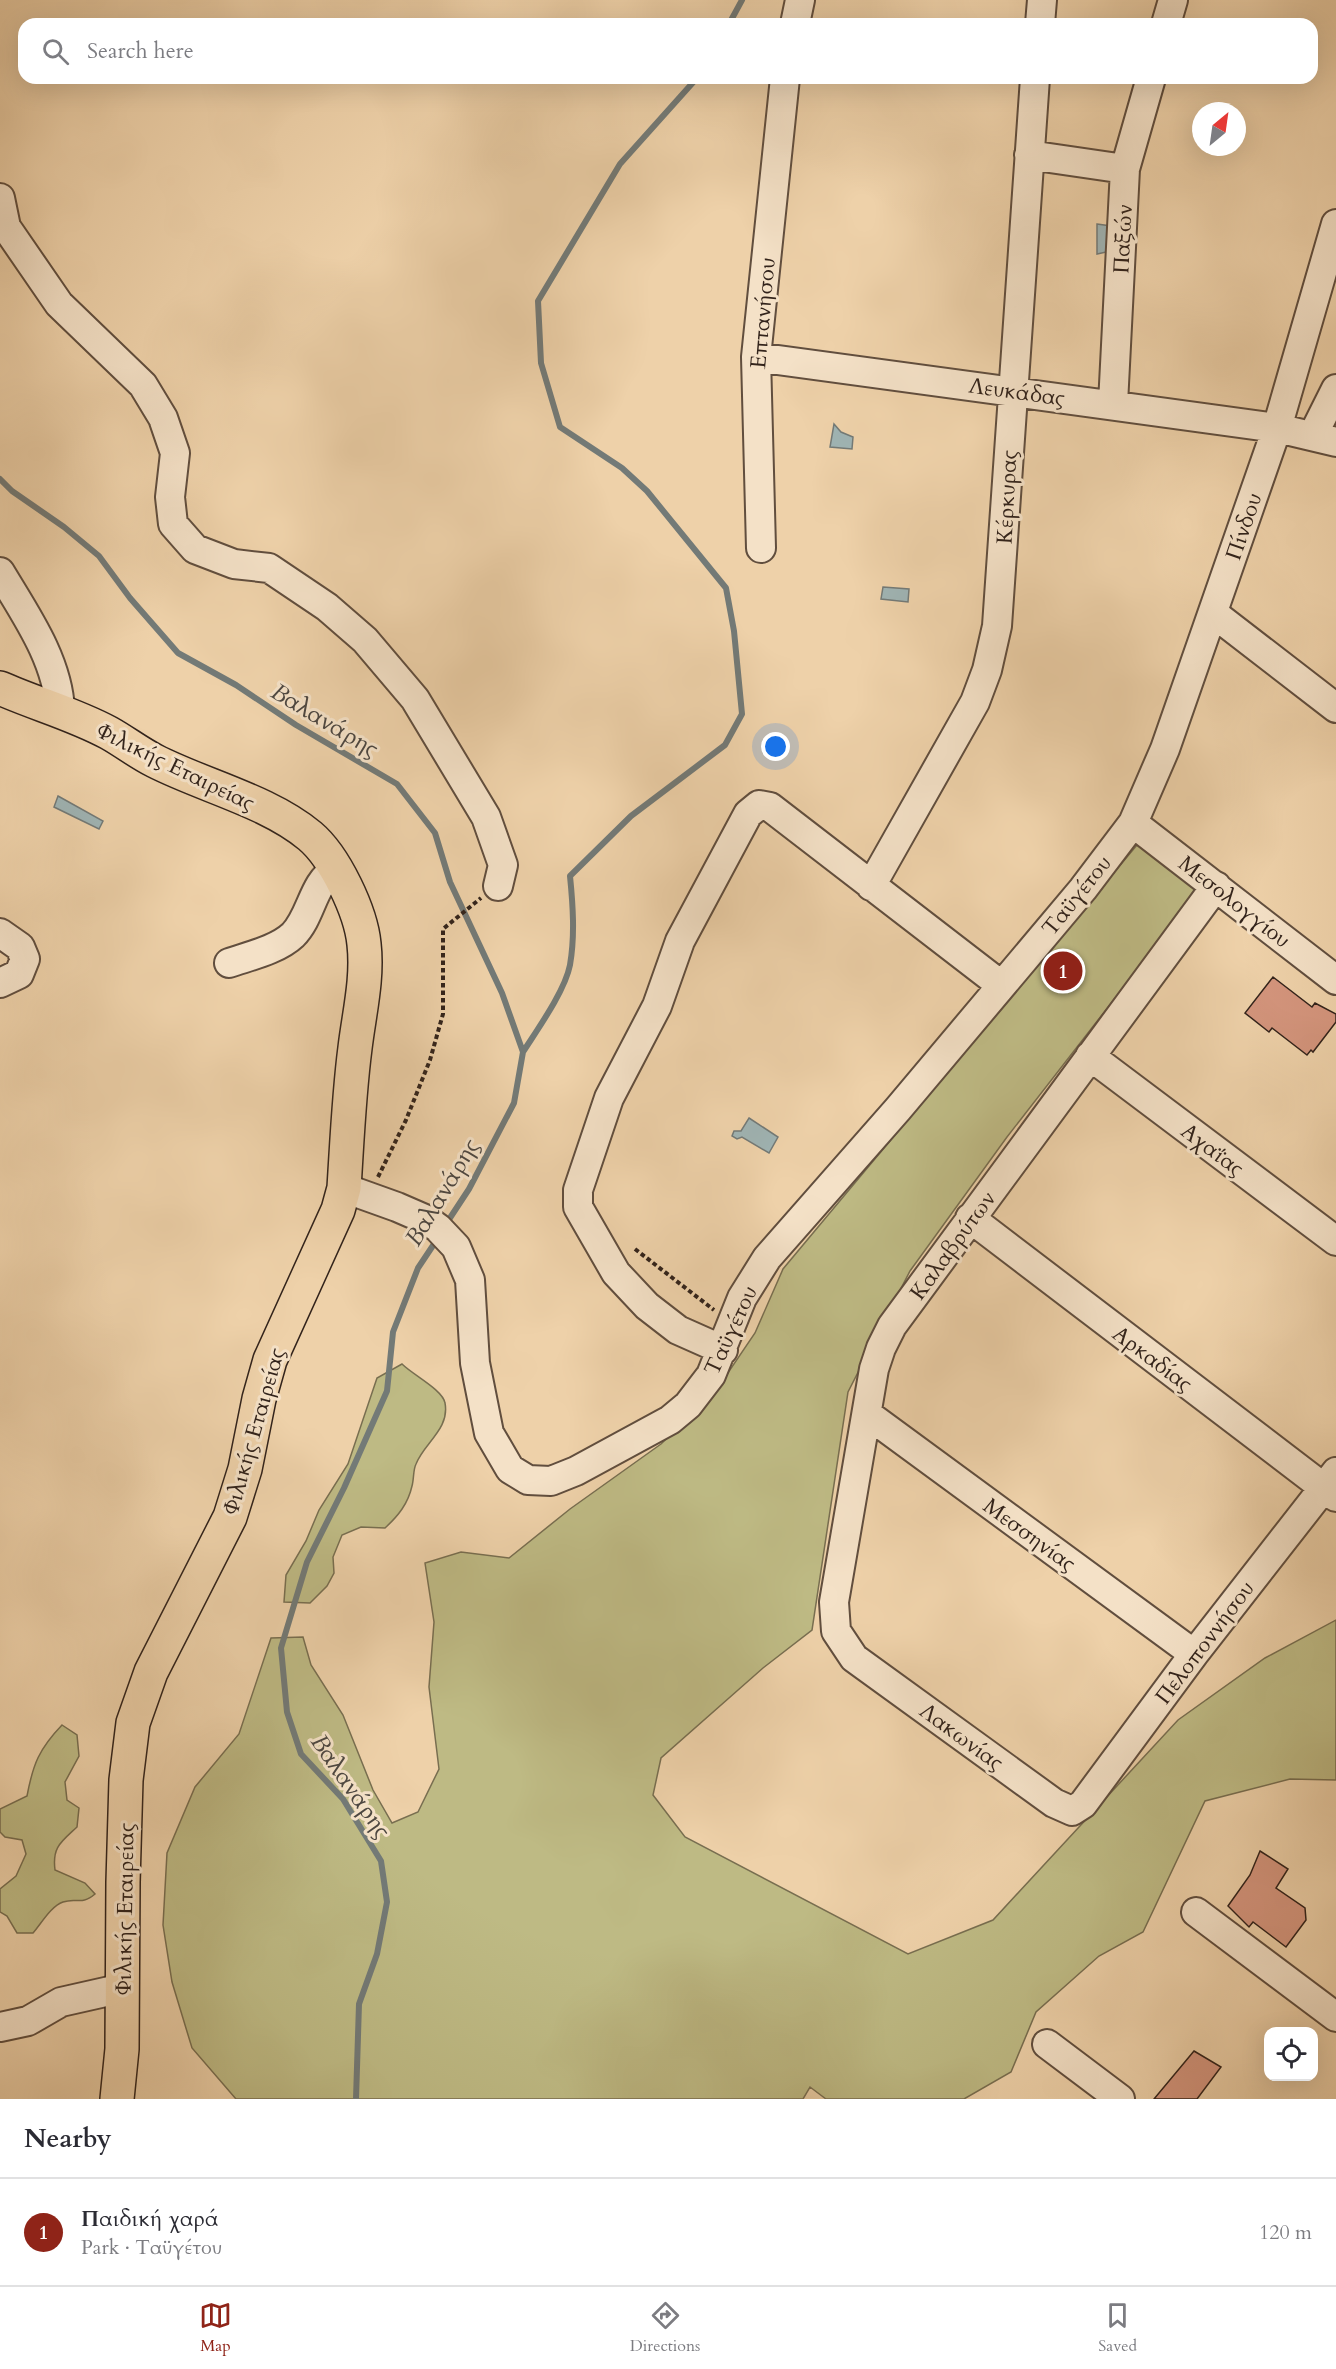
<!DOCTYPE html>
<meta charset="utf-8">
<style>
:root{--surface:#fff;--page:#f7f7f7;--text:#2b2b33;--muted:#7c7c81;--line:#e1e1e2;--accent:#8f2418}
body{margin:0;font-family:Cardo,serif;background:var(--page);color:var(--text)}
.controls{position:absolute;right:18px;bottom:18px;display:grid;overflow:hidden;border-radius:12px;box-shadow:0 6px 24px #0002}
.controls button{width:54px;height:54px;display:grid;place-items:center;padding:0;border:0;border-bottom:2px solid var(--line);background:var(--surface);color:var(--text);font:30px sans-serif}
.compass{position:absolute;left:1192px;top:102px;width:54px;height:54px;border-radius:50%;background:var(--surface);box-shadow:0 6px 24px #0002;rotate:29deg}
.you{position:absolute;left:776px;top:747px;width:21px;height:21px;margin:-15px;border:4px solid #fff;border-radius:50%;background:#1a73e8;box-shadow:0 0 0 9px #1a73e833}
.badge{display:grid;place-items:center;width:39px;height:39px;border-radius:50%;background:var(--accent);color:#fff;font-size:20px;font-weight:700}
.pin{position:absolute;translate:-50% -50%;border:3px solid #fff;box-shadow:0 2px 6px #0006}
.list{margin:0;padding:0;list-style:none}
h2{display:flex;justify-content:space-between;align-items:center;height:78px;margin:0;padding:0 24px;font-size:26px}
h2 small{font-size:20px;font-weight:400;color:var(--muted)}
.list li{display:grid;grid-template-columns:39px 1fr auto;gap:18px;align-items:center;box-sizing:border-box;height:108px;padding:0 24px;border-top:2px solid var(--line)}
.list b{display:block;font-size:22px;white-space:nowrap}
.list p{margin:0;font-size:20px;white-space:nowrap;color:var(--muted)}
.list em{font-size:20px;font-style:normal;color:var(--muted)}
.icon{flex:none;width:33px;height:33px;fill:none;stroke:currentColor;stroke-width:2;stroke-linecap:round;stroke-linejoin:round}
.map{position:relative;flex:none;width:1336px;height:2099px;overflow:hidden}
.search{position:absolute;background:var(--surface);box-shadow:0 6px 24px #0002;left:18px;right:18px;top:18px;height:66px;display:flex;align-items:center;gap:15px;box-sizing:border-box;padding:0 21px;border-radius:18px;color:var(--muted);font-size:22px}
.sheet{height:186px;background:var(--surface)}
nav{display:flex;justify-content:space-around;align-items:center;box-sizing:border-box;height:84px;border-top:2px solid var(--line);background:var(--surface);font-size:16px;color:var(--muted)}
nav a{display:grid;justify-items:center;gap:3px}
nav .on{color:var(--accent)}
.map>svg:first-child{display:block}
.green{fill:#beba84;stroke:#786e50;stroke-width:1.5}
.water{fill:#9fb4b4;stroke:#737a77;stroke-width:1.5}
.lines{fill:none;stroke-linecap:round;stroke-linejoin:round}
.stream{stroke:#737a77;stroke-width:6}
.building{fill:#d4957d;stroke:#32231b;stroke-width:1.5}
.minor-casing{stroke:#614e3e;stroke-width:32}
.major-casing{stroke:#32231b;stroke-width:36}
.path{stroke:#32231b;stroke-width:4;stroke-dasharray:4.5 3;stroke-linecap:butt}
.minor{stroke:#f4e1c7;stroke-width:28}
.major{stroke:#eed1a9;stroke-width:33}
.labels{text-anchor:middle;stroke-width:6;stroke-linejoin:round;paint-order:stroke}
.street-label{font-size:22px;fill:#32231b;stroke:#f4e1c7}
.water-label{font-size:24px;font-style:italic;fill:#4d4741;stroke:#f4e1c7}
</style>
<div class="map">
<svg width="1336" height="2099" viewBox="0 0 1336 2099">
<rect width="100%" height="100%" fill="#eed1a9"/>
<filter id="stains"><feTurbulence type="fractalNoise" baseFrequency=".00333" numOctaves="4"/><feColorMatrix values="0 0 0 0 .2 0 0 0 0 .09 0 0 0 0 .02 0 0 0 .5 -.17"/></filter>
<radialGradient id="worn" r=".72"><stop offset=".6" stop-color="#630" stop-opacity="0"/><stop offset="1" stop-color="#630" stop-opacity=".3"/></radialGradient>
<path class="green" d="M1137,845L1200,889L1007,1137L910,1271L848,1392L812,1630L763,1668L661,1758L653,1795L685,1837L908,1954L993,1920L1178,1720L1265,1658L1336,1620V1780L1290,1779L1205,1801L1143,1932L1099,1956L1036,2012L1011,2072L964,2099H826L810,2087L803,2099H236L192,2048L172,1982L163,1925L167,1853L195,1787L239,1734L271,1638L303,1637L311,1665L343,1715L373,1790L392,1823L418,1812L439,1769L429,1687L434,1622L425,1563L461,1552L509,1558L570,1509L661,1444L715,1392L755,1333L783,1269Z
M402,1364C413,1375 443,1390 445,1403C450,1429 424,1443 416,1464C413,1470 414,1479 412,1486C408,1504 398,1516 385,1528L361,1527L342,1535L333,1557L334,1573L327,1586L310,1603L284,1602L286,1575L306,1541L319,1510L348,1464L377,1378Z
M62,1725L77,1735L79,1756L65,1782L67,1800L79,1808L77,1827C61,1842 52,1847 55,1870L85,1883L95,1894C81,1906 77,1897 63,1902C51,1906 41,1924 33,1933H17L7,1916L0,1912V1889L16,1876L26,1854L22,1840L5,1837L0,1832V1809L27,1796C33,1764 39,1749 62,1725Z"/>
<path class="water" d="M1097,224L1111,226V251L1097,254Z
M834,424L841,432L853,437L852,449L830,447Z
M883,587L909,589L908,602L881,599Z
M58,796L103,821L99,829L54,807Z
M749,1118L778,1137L769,1153L742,1137L737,1139L732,1136L734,1131H741Z"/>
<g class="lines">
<path class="stream" d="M729,24L742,0
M0,479L12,491L64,527L99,556L130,598L178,653L236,685L296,725L397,784L435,833L450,882L502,993L523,1052L514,1103L469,1189L446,1224
M523,1052C537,1030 565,991 570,965C575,936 573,906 570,876L631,816L725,745L742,714L734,631L726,588L647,491L622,468L560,427L541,363L538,301L620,164L697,78
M356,2099L359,2004L377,1954L387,1902L381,1861L343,1799L301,1754L287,1712L281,1648L307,1562L344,1488L387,1391L393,1332L418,1268L438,1238"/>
</g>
<path class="building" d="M1273,977L1312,1007L1315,1003L1336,1014V1022L1313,1052L1311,1050L1307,1055L1272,1028L1269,1032L1245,1013Z
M1260,1851L1288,1869L1276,1888L1305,1908L1306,1920L1286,1947L1253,1922L1249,1927L1228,1906L1250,1875Z
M1194,2051L1221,2067L1197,2099H1154Z"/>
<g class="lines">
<defs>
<path id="minor" d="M795,24L800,0
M1040,24L1042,0
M1166,24L1173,0
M1029,155L1125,169
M0,198L6,227L59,304L143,385L163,418L175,453L170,497L173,524L195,549L234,564L269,568L327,607L365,640L415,699L486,817L503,865L498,886
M756,357L1277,428L1336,442
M1113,404L1125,169L1151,78
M1313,435L1336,389
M761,548L756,357L785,78
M0,572C25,614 58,660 60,710
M1213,613L1336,708
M1133,823L1336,980
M871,886L975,702L987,670L997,626L1035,78
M1216,886L892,1326L881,1348L874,1369L834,1602L836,1631L854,1658L1054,1803L1072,1811L1083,1804L1194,1654L1336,1472
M0,933L20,947L25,959L19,974L0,983
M229,963C249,956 277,950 293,935C312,916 312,883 336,869
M1090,1056L1336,1241
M344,1188L397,1207L427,1220L438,1228L456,1247L470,1280L475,1363L489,1433L510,1469L528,1480L551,1481L576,1471L670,1420L688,1405L711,1375L742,1298L767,1258L898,1109L1083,889L1133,823L1165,749L1277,428L1336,224
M970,1218L1336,1497
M723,1350L678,1330L647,1306L616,1273L578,1207V1190L609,1098L657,1006L680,941L748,814L759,805L770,807L1001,985
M867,1414L1194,1654
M1196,1912L1336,2017
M0,2027L28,2021L61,2002L123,1988
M1047,2044L1120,2099"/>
<path id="major" d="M0,688C36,704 74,714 109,733C125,742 139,753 155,761C204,786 268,801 310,836C335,857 361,912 364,944C368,979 359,1014 355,1048C349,1094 347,1141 344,1188L338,1210L270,1360L259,1399L245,1469L230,1517L151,1672L133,1723L126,1780L123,1882L122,2049L117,2099"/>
</defs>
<use href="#minor" class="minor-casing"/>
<use href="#major" class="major-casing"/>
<path class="path" d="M378,1177L406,1120L430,1060L443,1014V929L481,898
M635,1249L714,1310"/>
<use href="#minor" class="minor"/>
<use href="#major" class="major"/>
</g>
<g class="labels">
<g class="street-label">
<text transform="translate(1122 239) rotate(-87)" y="8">Παξών</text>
<text transform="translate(762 313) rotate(-85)" y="8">Επτανήσου</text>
<text transform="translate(1017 391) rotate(8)" y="8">Λευκάδας</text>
<text transform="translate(1006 497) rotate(-87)" y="8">Κέρκυρας</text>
<text transform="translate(1243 526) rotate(-71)" y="8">Πίνδου</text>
<text transform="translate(176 766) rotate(26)" y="8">Φιλικής Εταιρείας</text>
<text transform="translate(1076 895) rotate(-51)" y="8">Ταϋγέτου</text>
<text transform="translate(1235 901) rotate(38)" y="8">Μεσολογγίου</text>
<text transform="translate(1213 1149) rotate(37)" y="8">Αχαΐας</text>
<text transform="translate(952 1245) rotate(-54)" y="8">Καλαβρύτων</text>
<text transform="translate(730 1330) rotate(-65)" y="8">Ταϋγέτου</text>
<text transform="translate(1153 1358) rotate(37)" y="8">Αρκαδίας</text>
<text transform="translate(253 1431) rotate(-74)" y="8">Φιλικής Εταιρείας</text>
<text transform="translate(1030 1534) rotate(36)" y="8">Μεσσηνίας</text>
<text transform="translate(1204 1642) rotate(-53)" y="8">Πελοποννήσου</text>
<text transform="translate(962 1736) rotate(36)" y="8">Λακωνίας</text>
<text transform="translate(124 1909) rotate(-89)" y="8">Φιλικής Εταιρείας</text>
</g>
<g class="water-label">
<text transform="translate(325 720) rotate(31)" y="8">Βαλανάρης</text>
<text transform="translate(442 1192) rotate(-59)" y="8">Βαλανάρης</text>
<text transform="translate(351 1786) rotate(55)" y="8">Βαλανάρης</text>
</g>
</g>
<rect width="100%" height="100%" filter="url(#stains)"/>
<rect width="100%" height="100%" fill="url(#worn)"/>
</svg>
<div class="controls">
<button><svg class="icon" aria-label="locate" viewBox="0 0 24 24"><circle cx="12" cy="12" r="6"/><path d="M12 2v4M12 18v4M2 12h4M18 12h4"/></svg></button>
</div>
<svg class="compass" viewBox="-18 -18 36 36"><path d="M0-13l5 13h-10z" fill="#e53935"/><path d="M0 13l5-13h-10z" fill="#7c7c81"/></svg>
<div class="you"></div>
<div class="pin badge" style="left:1063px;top:971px">1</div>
<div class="search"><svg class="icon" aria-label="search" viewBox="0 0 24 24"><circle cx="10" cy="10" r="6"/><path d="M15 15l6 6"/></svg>Search here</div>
</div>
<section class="sheet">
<h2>Nearby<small></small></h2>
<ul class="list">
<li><span class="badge">1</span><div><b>Παιδική χαρά</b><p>Park · Ταϋγέτου</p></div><em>120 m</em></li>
</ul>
</section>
<nav>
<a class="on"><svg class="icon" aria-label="map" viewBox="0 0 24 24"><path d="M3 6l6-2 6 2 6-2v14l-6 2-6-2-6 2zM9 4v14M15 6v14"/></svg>Map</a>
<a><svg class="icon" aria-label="directions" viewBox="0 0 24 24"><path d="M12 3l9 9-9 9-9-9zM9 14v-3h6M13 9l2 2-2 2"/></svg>Directions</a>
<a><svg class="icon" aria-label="saved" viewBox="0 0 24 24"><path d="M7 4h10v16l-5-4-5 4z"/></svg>Saved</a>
</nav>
